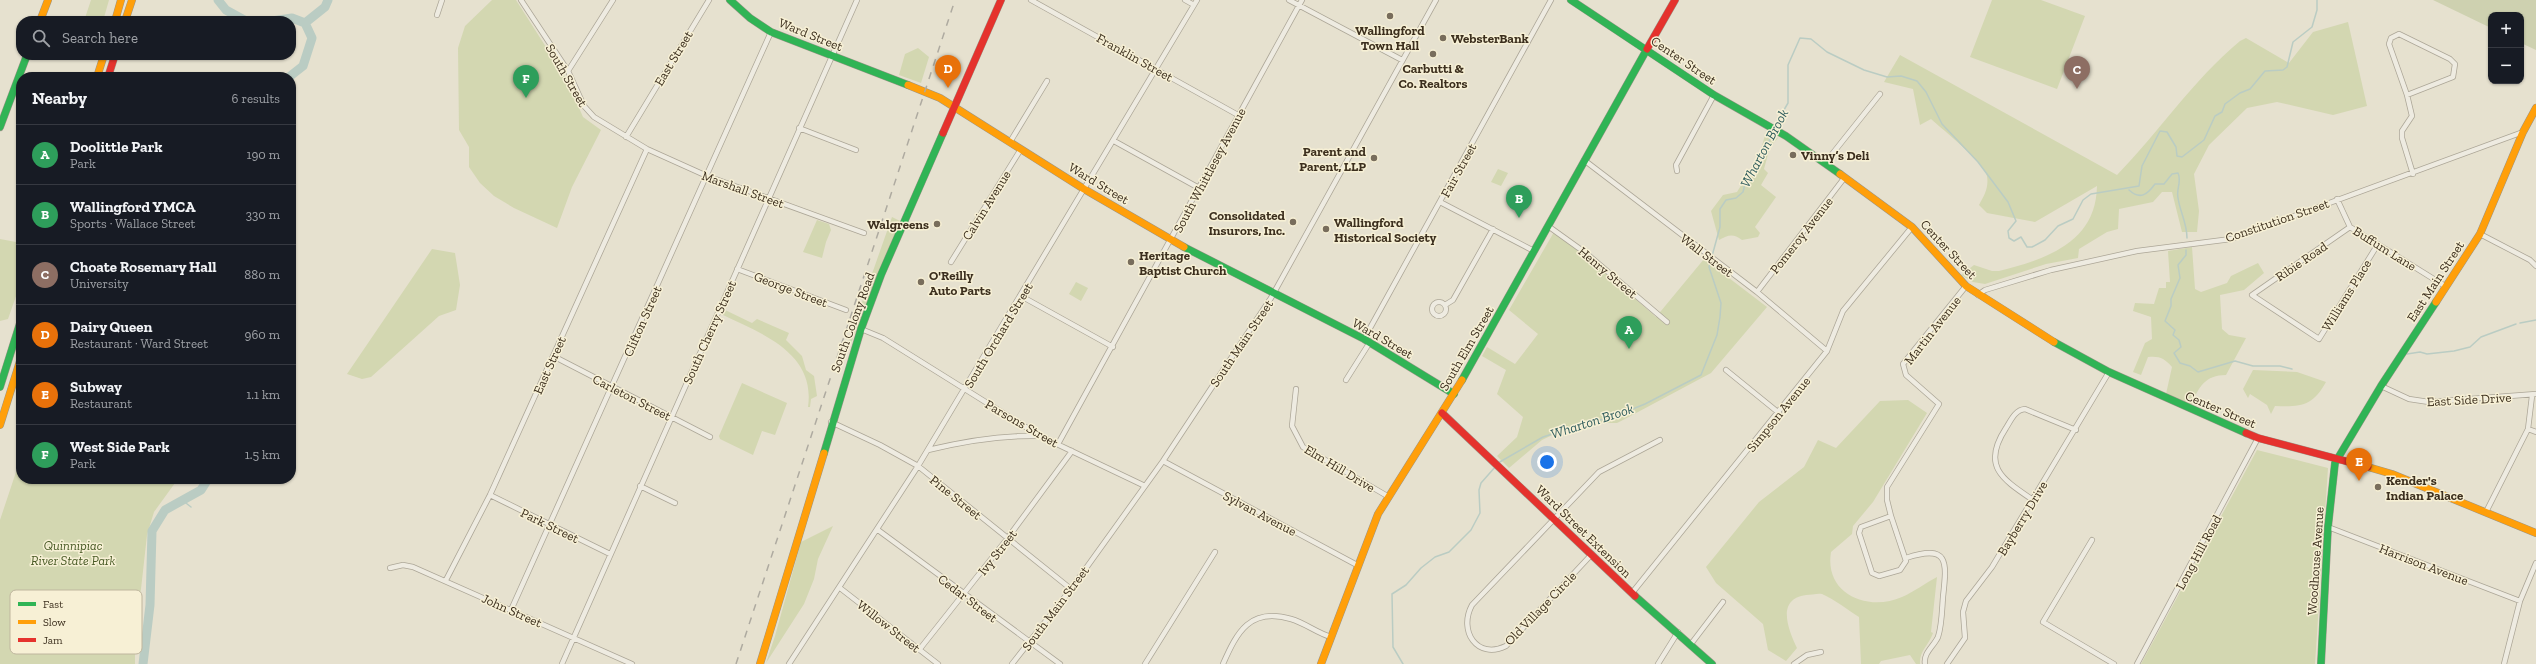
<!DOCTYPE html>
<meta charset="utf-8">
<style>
:root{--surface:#171b24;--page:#242831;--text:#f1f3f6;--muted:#9ea1a6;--line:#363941;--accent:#0f766e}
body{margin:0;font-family:"Zilla Slab",serif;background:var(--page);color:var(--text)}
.controls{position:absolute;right:12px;top:12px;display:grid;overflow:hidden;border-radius:8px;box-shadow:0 1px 3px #0004}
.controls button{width:36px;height:36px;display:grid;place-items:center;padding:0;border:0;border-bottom:1px solid var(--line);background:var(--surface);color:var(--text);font:20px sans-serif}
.you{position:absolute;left:1547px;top:462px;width:14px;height:14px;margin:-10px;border:3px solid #fff;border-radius:50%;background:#1a73e8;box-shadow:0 0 0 6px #1a73e833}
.badge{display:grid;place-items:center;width:26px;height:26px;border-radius:50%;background:var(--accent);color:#fff;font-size:13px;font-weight:700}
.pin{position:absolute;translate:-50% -33px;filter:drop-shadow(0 1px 2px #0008)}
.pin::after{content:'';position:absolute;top:21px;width:14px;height:12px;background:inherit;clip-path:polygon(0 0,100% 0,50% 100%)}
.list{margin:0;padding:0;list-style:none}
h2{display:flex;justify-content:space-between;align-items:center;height:52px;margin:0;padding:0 16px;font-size:17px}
h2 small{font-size:13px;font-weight:400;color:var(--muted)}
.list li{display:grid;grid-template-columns:26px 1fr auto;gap:12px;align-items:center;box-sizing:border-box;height:60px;padding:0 16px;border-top:1px solid var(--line)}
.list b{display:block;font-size:15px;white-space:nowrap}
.list p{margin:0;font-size:13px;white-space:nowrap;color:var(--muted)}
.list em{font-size:13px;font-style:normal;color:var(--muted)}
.icon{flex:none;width:22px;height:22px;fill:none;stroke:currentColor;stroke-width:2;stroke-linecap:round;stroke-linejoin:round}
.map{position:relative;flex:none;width:2536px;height:664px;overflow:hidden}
.search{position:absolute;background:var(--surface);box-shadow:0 1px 3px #0004;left:16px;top:16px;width:280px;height:44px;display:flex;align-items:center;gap:10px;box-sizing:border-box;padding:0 14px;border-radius:16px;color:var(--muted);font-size:15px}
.panel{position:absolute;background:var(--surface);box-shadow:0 1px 3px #0004;left:16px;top:72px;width:280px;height:412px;border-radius:16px}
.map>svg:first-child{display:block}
.green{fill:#d3d7b1}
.cemetery{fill:#ced1b0}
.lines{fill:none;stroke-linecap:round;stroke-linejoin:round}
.stream{stroke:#baccc3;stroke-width:1.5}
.river{stroke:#baccc3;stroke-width:9}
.street-casing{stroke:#aca697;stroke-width:6}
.fast-casing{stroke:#9b9588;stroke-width:8}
.slow-casing{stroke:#9b9588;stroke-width:8}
.jam-casing{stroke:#9b9588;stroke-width:8}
.street{stroke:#eeebe1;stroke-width:4.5}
.fast{stroke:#30b455;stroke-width:7}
.slow{stroke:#ff9f0a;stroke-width:7}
.jam{stroke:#e5322d;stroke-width:7}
.rail{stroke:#aeaaa0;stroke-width:1.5;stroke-dasharray:7 7;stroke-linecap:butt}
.poi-dot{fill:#786d5c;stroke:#f7f0d5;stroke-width:1.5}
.labels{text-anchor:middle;stroke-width:3;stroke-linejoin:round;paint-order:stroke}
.poi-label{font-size:13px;font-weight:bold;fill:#3c2f1e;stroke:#f7f0d5;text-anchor:start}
.street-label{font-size:13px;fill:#3c2f1e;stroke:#f7f0d5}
.park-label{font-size:13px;font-style:italic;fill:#475924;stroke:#f7f0d5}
.water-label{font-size:14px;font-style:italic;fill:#2d5b5c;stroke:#f7f0d5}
.key{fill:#f7f0d5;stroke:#bfb69e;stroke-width:1}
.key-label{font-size:11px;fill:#3c2f1e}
</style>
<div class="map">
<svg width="2536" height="664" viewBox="0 0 2536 664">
<rect width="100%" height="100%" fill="#e6e1cf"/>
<path class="green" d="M91,0H109L103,21H84Z
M492,0H516L567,80L583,117L601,130L572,187L557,228L514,208L494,196L480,183L469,167V147L459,130L458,48L465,26Z
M1992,0H2041L2085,16L2057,89L1970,57Z
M2348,22L2367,106L2333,115L2277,102L2247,108L2209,145L2194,174L2199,211L2197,232H2182L2172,192H2162L2153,202L2119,209L2118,229L2107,232L2079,249L2078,258L2046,264L1985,284L1973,282L1961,275L1974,265L1992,271H1999C2046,259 2096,243 2097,186L2035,222L1987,213L1979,205C1984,196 1989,188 1987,176C1984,162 1943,130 1931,119L1920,125L1913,89L1884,82L1900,55L2117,175C2159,132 2193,80 2240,41L2246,38L2289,63L2313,32Z
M918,48L929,57L921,83L899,75L905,54Z
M1766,132L1778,138L1770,147L1764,169L1768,173L1761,185L1776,197L1755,227L1760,233L1758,237L1742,240C1733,233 1728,235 1719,240L1711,211L1723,195L1737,192L1759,156Z
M1498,169L1508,173L1501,186L1491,182Z
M892,217L900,221L851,343L848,342Z
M817,220L829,224L831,230L826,242L822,258L803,252Z
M21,231V282L8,319L0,321V239L16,242Z
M1554,232L1598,266L1656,317L1704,259L1767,307L1711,373L1623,420L1617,423H1580L1569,427L1542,440L1509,468L1497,456L1517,437L1523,417L1497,394L1506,370L1482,356L1487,347L1515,364L1538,334L1509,310Z
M2192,247L2195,289L2201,292L2227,283L2231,276L2258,263L2264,273L2244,290L2220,295L2222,329L2229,335L2246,338L2226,375C2205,375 2199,387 2191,405L2166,394L2172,367C2164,358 2160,356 2148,357L2141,375L2133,372L2145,343L2152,339L2151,317L2133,311L2135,303L2154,304L2159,288H2166V282H2170L2168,251Z
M432,249L455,253L460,285L456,310L439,316L371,377L362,379L347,374Z
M1076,282L1088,288L1081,301L1069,294Z
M723,309L752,323L757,319L789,333L786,340L802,356L806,370L814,376L817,396L811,399L810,407H808C816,352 760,333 721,314Z
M2253,370L2297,372L2326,382C2313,406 2301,407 2275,406L2271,414L2267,405L2250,394L2248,398L2243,389Z
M742,383L787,403L775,435L762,431L753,455L720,439L719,436Z
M1908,400L1927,413L1873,502L1853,526L1852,534L1831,552C1824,594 1868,612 1902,597C1914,592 1925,583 1937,577L1931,632L1933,633C1929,645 1919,651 1920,664H1916L1910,655L1881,661L1879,664H1861L1859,617C1848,610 1834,599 1822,594C1818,593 1811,595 1806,595C1776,599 1788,629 1797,648L1786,661L1768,650L1763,624L1716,583L1706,567L1759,502L1804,467L1818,440L1836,448L1880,401Z
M2257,450L2328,468L2315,664H2141Z
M21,457V479H174L175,483L154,512L147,535L141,589L135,617V664H0V520Z
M833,526L818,559L814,579L804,604L766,663L775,636L801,542Z"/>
<path class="cemetery" d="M2433,0H2536V50L2521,43V15H2491V28Z"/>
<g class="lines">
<path class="stream" d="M1774,127L1788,103V65L1800,38L1811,39L1827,52L1864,70L1887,77L1901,76L1917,81L1926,92L1942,124L1978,162L2008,202L2016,221L2008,231L2009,238L2014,241L2021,237L2027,247H2032L2045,240L2058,226L2073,219L2083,200L2091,194L2139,186L2142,166L2160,131L2167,132L2176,147L2177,156L2182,157L2204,140L2215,116L2222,112L2225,104L2240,93L2250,89L2265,71L2283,70L2287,67L2293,42L2312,27L2317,10V0
M2129,190C2140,200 2147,195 2155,184H2164L2172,174L2178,173C2182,181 2176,189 2178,198C2180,212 2187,223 2187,238
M2186,250V255L2178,265L2180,278L2171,299V306L2165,321L2175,330L2173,335L2179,340L2181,347L2174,353L2180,363L2190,366L2198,372L2235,361L2253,366H2280L2292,369
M2520,323L2536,320
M2407,354L2420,352L2427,354L2454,351L2470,347L2481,337L2516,324
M1498,463L1543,437L1589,422L1610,418L1645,404L1701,375L1717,335L1720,317L1721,303L1709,267L1720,227V209L1726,200L1736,198L1743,192L1746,180L1768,146L1772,130
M182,500L191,507
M1403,664L1393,647L1392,594L1406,585L1421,568L1435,557L1449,552L1471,530L1480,513L1479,490L1481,483L1496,466"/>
<path class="river" d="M218,0L226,10L246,21
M272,21L292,18L305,23L312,38L303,66L289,77
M305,23L325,7L328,0
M143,664L150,605L152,531L165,510L201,490L208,479"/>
<defs>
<path id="street" d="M521,0L568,71L584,106L594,117L647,149L707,176L864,233
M1031,0L1238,115
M1185,0L1194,5
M1289,0L1402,60
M437,15L442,0
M2399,34L2450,59L2455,64L2453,77L2407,95L2389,44L2391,38Z
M568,71L613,0
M2407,95L2412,116L2402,131V138L2413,174
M799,128L856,150
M626,137L709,0
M1114,141L1199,188
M1010,142L1047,81
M1584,160L1757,292L1827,351
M1825,163L1880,94
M1677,171L1676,165L1714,95
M2337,199L2350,227L2445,286
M1440,202L1534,251
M1548,226L1587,254L1667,322
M2350,227L2252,295L2319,339L2378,244
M2480,234L2530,260L2536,266
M951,262L1021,149
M737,269L846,310
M1757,292L1845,177
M1978,295L1985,290L2051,270L2137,251L2231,239L2523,132
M1021,296L1113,347
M1432 309a7 7 0 1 1 14 0a7 7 0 1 1-14 0Z
M1445,305L1453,300L1493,229
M861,329L883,338L1040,436L1145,486
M1364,339L1551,0
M553,356L710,437
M1726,370L1779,413
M1346,380L1370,342
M2381,386L2409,399L2429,402L2536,394
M1296,389L1292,426L1303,447L1389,497
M831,422L880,445L918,466L1071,589
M2528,429L2536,432
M1058,444L1302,0
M928,450C965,441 1000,435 1038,436
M1163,461L1357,565
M640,486L675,503
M490,495L610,554
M2033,500C2002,479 1981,466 2006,428C2011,420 2015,410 2025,409L2076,430
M2486,512L2528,429L2532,396
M1891,516L1906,561L1900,570L1879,576L1872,573L1859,533L1861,527L1891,516L1887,500V487L1939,404L1906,375L1903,364L1966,286
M2328,527L2520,601
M878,530L1060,664
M2092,540L2043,622L2114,664
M1592,554L1506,646C1477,660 1458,631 1472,605L1599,472L1660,440
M1906,558C1949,544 1947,561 1943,597C1942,609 1942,625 1938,637C1934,646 1923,653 1925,664
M390,568L403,565L413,567L632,664
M446,580L490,495L647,149
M840,588L938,664
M1632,593L1827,351L1843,311L1912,227
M511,610L771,32
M1691,644L1723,602
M919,650L1007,539L1072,451
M562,664L857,0
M789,664L918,466L1197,0
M1012,664L1071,589L1163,461L1271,298L1436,0
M1145,664L1215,552
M1223,664C1237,632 1250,607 1291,619C1305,623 1317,633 1331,637
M1658,664L1678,632
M1794,664L1807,655L1821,652
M1947,664L1965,638L1963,612L1966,601L1992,567L2109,372
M2137,664L2258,438
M2504,664L2520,601L2536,563"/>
<path id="fast" d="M730,0L750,18L771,32L908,85
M1571,0L1714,95L1786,136L1840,174
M0,127L27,55
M1184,247L1364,339L1454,394
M2054,342L2109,372L2246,433
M1462,380L1647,49
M0,387L21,320
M824,453L861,329L881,275L943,133
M1635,596L1712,664
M2321,664L2328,527L2335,463L2381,386L2436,302"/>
<path id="slow" d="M40,21L48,0
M115,21L121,0
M125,21L132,0
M97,77L104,55
M908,85L940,98L1084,189L1184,247
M1840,174L1912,227L1966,286L2054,342
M2436,302L2480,234L2523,132L2536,108
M0,425L21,358
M2368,467L2392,474L2536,533
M760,664L824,453
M1321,664L1378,514L1462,380"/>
<path id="jam" d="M1647,49L1675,0
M108,77L115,55
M943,133L1001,0
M1442,413L1635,596
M2246,433L2258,438L2368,467"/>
</defs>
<use href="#street" class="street-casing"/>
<use href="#fast" class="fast-casing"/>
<use href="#slow" class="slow-casing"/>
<use href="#jam" class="jam-casing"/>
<use href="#street" class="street"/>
<use href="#fast" class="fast"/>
<use href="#slow" class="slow"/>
<use href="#jam" class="jam"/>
<path class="rail" d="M736,664L955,0"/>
</g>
<g class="poi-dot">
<circle cx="1390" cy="16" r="4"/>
<circle cx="1443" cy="38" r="4"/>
<circle cx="1433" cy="54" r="4"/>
<circle cx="1793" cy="155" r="4"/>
<circle cx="1374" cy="158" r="4"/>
<circle cx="1293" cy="222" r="4"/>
<circle cx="937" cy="224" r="4"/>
<circle cx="1326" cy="229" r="4"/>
<circle cx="1131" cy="262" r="4"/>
<circle cx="921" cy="282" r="4"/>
<circle cx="2378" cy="487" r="4"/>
</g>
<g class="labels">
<g class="poi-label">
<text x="1390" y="35" text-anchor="middle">Wallingford<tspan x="1390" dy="15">Town Hall</tspan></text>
<text x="1451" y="43">WebsterBank</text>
<text x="1433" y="73" text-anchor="middle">Carbutti &amp;<tspan x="1433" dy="15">Co. Realtors</tspan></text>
<text x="1366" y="156" text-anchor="end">Parent and<tspan x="1366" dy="15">Parent, LLP</tspan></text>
<text x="1801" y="160">Vinny’s Deli</text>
<text x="1285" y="220" text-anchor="end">Consolidated<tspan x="1285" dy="15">Insurors, Inc.</tspan></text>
<text x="1334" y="227">Wallingford<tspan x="1334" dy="15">Historical Society</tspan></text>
<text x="929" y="229" text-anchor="end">Walgreens</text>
<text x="1139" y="260">Heritage<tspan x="1139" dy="15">Baptist Church</tspan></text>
<text x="929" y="280">O'Reilly<tspan x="929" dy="15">Auto Parts</tspan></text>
<text x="2386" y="485">Kender's<tspan x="2386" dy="15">Indian Palace</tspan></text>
</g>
<g class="street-label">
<text transform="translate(811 34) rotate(22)" y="5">Ward Street</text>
<text transform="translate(1135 57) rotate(29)" y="5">Franklin Street</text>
<text transform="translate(673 58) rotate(-59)" y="5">East Street</text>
<text transform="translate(1684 60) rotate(34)" y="5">Center Street</text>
<text transform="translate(567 75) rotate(60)" y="5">South Street</text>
<text transform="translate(1209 170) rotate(-62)" y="5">South Whittlesey Avenue</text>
<text transform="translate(1458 170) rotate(-61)" y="5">Fair Street</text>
<text transform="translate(1099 183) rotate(31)" y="5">Ward Street</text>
<text transform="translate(743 189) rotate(20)" y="5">Marshall Street</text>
<text transform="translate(986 205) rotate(-58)" y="5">Calvin Avenue</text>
<text transform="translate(2277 220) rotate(-19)" y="5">Constitution Street</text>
<text transform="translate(1801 235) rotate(-52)" y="5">Pomeroy Avenue</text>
<text transform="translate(2385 248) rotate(32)" y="5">Buffum Lane</text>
<text transform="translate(1949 249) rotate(47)" y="5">Center Street</text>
<text transform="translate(1707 255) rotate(37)" y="5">Wall Street</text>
<text transform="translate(2301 261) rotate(-34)" y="5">Ribie Road</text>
<text transform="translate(1608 272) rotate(40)" y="5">Henry Street</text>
<text transform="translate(2435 281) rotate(-57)" y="5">East Main Street</text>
<text transform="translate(791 289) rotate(21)" y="5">George Street</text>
<text transform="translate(2346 295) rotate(-58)" y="5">Williams Place</text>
<text transform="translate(642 321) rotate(-66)" y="5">Clifton Street</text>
<text transform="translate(852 322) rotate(-70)" y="5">South Colony Road</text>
<text transform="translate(1932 330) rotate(-52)" y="5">Martin Avenue</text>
<text transform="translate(709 332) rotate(-66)" y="5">South Cherry Street</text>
<text transform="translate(998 335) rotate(-59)" y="5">South Orchard Street</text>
<text transform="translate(1383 338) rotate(30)" y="5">Ward Street</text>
<text transform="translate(1241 343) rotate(-56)" y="5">South Main Street</text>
<text transform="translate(1466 348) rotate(-60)" y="5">South Elm Street</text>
<text transform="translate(549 365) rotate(-66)" y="5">East Street</text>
<text transform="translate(632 397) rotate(27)" y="5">Carleton Street</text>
<text transform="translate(2469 399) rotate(-3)" y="5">East Side Drive</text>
<text transform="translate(2221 409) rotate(23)" y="5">Center Street</text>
<text transform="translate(1778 414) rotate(-51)" y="5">Simpson Avenue</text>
<text transform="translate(1022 423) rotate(30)" y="5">Parsons Street</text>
<text transform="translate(1340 468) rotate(31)" y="5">Elm Hill Drive</text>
<text transform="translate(956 497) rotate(39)" y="5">Pine Street</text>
<text transform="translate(1260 513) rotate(28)" y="5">Sylvan Avenue</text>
<text transform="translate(2022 518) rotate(-59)" y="5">Bayberry Drive</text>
<text transform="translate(550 525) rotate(26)" y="5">Park Street</text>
<text transform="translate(1584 531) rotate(44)" y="5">Ward Street Extension</text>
<text transform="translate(997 552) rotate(-52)" y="5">Ivy Street</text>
<text transform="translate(2198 552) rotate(-62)" y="5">Long Hill Road</text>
<text transform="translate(2315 561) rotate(-86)" y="5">Woodhouse Avenue</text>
<text transform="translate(2424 564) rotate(21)" y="5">Harrison Avenue</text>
<text transform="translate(968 598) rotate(37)" y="5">Cedar Street</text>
<text transform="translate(1055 608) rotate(-53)" y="5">South Main Street</text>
<text transform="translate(1540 608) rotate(-46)" y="5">Old Village Circle</text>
<text transform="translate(512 610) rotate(24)" y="5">John Street</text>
<text transform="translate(889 626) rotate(38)" y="5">Willow Street</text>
</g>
<g class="park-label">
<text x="73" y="550">Quinnipiac<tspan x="73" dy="15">River State Park</tspan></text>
</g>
<g class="water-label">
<text transform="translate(1764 148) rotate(-62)" y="5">Wharton Brook</text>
<text transform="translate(1592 421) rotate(-18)" y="5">Wharton Brook</text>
</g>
</g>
<rect x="10" y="590" width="132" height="64" rx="6" class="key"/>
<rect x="18" y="602" width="18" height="4" fill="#30b455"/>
<rect x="18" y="620" width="18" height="4" fill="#ff9f0a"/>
<rect x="18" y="638" width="18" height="4" fill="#e5322d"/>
<g class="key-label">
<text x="43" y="608">Fast</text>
<text x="43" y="626">Slow</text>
<text x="43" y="644">Jam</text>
</g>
</svg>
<div class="controls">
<button>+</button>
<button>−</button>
</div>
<div class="you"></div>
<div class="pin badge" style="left:1629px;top:349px;background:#2e9e5b">A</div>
<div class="pin badge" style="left:1519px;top:218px;background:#2e9e5b">B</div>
<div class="pin badge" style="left:2077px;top:89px;background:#8d6e63">C</div>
<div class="pin badge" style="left:948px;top:88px;background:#e8710a">D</div>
<div class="pin badge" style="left:2359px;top:481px;background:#e8710a">E</div>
<div class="pin badge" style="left:526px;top:98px;background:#2e9e5b">F</div>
<div class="search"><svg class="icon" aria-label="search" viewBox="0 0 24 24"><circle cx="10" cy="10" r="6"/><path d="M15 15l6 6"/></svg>Search here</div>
<section class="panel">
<h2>Nearby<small>6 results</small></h2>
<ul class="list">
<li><span class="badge" style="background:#2e9e5b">A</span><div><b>Doolittle Park</b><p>Park</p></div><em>190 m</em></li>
<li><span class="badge" style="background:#2e9e5b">B</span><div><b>Wallingford YMCA</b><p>Sports · Wallace Street</p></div><em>330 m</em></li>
<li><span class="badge" style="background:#8d6e63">C</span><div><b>Choate Rosemary Hall</b><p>University</p></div><em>880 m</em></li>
<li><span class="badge" style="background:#e8710a">D</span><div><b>Dairy Queen</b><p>Restaurant · Ward Street</p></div><em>960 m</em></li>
<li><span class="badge" style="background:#e8710a">E</span><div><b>Subway</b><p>Restaurant</p></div><em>1.1 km</em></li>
<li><span class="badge" style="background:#2e9e5b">F</span><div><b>West Side Park</b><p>Park</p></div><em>1.5 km</em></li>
</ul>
</section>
</div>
